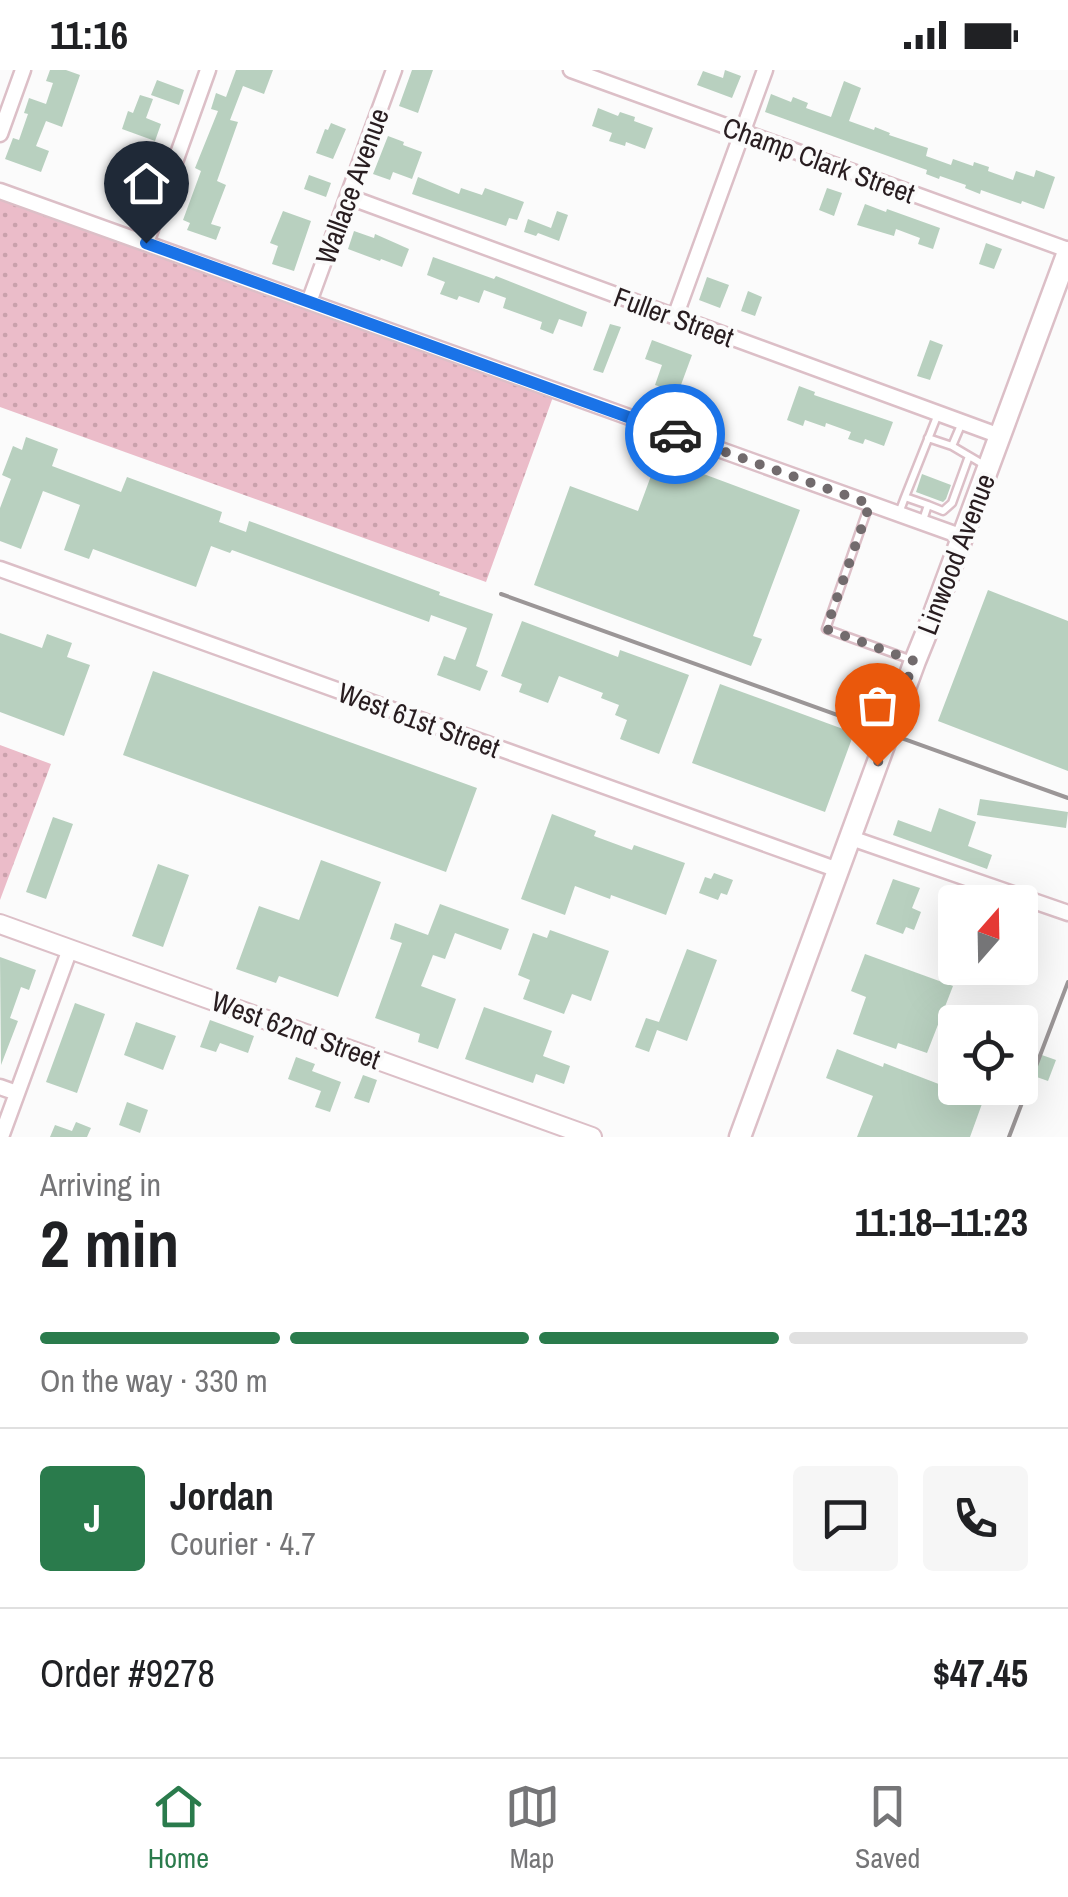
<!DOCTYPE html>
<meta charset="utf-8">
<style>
body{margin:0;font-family:"Archivo Narrow",sans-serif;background:#f6f6f6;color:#202124;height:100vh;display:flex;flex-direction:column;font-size:38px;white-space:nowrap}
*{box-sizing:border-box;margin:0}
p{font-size:32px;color:#757577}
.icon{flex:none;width:55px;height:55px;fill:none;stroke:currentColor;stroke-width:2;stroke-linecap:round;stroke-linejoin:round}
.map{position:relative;height:1067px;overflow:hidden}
.side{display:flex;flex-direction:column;background:#fff;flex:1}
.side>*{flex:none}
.needle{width:65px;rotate:20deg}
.controls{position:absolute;left:938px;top:815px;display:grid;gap:20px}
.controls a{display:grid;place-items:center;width:100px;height:100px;border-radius:10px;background:#fff;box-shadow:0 10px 40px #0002;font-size:50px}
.pin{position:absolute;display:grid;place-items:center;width:85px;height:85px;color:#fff;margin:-102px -42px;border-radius:50% 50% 50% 0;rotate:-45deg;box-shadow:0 0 10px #0007}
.pin .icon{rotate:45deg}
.courier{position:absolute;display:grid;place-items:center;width:100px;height:100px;margin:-50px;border:8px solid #1a73e8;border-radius:50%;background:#fff;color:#222;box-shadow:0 2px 12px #0007}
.overview em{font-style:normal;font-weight:700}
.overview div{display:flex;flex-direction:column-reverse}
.overview{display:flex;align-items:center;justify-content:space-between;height:170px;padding:0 40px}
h1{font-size:65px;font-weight:700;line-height:75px}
.bar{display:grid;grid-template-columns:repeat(4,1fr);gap:15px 10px;align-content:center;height:120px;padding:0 40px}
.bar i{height:12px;border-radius:8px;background:#e0e0e0}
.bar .active{background:#2a7b4c}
.bar p{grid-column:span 4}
.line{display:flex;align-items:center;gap:25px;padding:0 40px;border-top:2px solid #e0e0e0}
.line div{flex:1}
.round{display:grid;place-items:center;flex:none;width:105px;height:105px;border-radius:10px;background:#f6f6f6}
.status{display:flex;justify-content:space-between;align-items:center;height:70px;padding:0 50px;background:#fff;direction:ltr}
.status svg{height:28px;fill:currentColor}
.dock{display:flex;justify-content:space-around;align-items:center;height:140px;border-top:2px solid #e0e0e0;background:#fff;font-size:28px;color:#757577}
.dock a{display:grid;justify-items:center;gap:5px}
.dock .active{color:#2a7b4c}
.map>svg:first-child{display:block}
</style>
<div class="status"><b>11:16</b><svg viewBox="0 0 49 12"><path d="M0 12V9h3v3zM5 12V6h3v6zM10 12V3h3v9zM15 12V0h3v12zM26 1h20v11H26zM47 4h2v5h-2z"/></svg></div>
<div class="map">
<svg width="1068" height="1067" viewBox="0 0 1068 1067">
<defs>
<pattern id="grass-dots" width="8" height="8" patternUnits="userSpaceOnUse" patternTransform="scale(2.5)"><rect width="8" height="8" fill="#ebbcc9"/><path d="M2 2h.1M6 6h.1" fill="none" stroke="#caa1ac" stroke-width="1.8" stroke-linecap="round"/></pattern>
</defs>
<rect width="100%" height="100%" fill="#fbfbfb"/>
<path fill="url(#grass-dots)" d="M0 128 553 327 486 512 0 337Z
M0 675 51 694 0 830Z"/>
<path fill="#b8d0bf" d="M50 0H66L80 5 62 57 46 51 36 76 49 81 41 102 5 89 13 68 19 70 28 44 24 43 29 28 46 34 53 13 46 11Z
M236 0H273L264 24 243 16 230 50 238 52 217 111 226 115 211 154 221 157 216 170 187 160 190 153 183 150 201 101 195 98 218 41 211 39 216 23 226 27Z
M412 0H433L418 43 399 36Z
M725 0 741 6 732 28 697 15 703 1 723 8Z
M157 10 184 20 179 35 151 25Z
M844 11 861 18 849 51 874 60 875 57 890 63 889 65 928 78 926 86 951 95 953 89 973 96 974 92 989 97 988 101 1013 110 1016 101 1034 107 1036 100 1055 107 1044 139 1022 131 1021 134 981 120 980 124 965 118 966 115 940 106 939 109 926 104 927 100 765 42 771 24 791 32 793 27 808 33 806 38 831 47Z
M140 25 153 29 146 48 161 54 155 71 122 59 128 41 133 43Z
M598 38 618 46 620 42 635 47 634 51 653 58 645 79 626 72 625 76 609 71 612 63 592 56Z
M331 53 346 59 333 89 316 83 325 59 328 60Z
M388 66 404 72 403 75 422 82 412 109 393 102 390 110 373 104Z
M309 105 331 113 326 127 304 119Z
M418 107 459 124 461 118 482 125 485 118 524 132 517 150 509 148 506 156 412 124Z
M827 118 842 123 834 146 819 140Z
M865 134 886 142 887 139 940 158 933 179 918 174 920 168 896 159 894 166 857 155Z
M283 141 311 151 294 201 272 194 278 176 270 173Z
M557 141 568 145 559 171 538 163 536 166 524 162 528 149 551 158Z
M354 161 374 168 375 164 409 179 402 197 381 189 380 191 348 179Z
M986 173 1002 179 994 199 979 194Z
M433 187 494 209 496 206 587 242 582 257 559 249 553 264 540 259 542 252 503 238 506 228 484 220 479 233 459 226 457 230 440 224 445 212 427 205Z
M707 207 729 215 720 238 699 230Z
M748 221 762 227 755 246 741 241Z
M610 254 621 257 603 303 593 300Z
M652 270 692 285 678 323 655 315 662 295 645 289Z
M930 270 943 275 930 310 917 306Z
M799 316 815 322 814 325 893 352 884 376 865 369 863 374 848 369 851 362 826 353 825 357 805 350 803 356 787 350Z
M26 367 58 379 52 396 121 422 127 407 222 442 219 452 246 462 249 451 440 522 439 525 493 544 476 596 488 601 480 621 437 605 444 586 455 590 467 558 431 545 429 552 232 480 230 483 211 476 196 517 93 479 89 489 64 480 80 435 43 421 21 479 0 471V438L11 409 2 405 13 376 22 380Z
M658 387 800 440 753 566 762 569 751 596 534 515 570 416 638 441Z
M922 404 951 415 946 429 943 432 916 422Z
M988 520 1068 551V701L938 651Z
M522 551 618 587 620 580 689 605 659 684 620 669 627 650 615 645 619 635 601 628 603 623 559 606 548 633 519 622 522 614 501 606Z
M0 563 42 578 47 564 72 573 67 587 90 595 64 666 0 642Z
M153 601 477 718 446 802 123 685Z
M720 614 854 663 825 742 692 693Z
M980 729 1068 742 1066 758 977 745Z
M939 738 976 752 968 776 992 785 987 799 893 765 898 750 931 762Z
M552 744 596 761 594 766 632 780 634 775 685 793 666 845 611 825 610 829 575 816 565 845 521 829Z
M53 747 73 754 46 829 26 822Z
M321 790 381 812 338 927 279 906 276 913 236 899 259 836 299 850Z
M158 794 189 805 163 877 132 866Z
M714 803 733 810 727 825 721 823 718 830 699 823 705 807 711 809Z
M893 809 920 818 912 838 921 842 914 860 906 857 903 864 876 854Z
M440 834 509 859 501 880 455 863 445 889 433 885 421 916 456 929 438 979 418 972 420 964 375 948 402 873 390 869 395 853 428 865Z
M1020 849 1037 856 1029 880 1034 882 1027 900 1022 898 1021 901Z
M550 860 609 881 591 931 572 924 564 944 523 929 530 910 518 905 533 863 547 868Z
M687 879 717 890 687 971 657 960 649 982 635 977 646 948 659 952Z
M865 884 953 916 927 983 898 973 896 979 853 964 866 927 851 921Z
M0 887 36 900 29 920 21 917 10 948 18 951 1 995Z
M75 933 105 944 77 1023 46 1012Z
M484 937 552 961 543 986 570 996 564 1014 536 1004 533 1013 465 989Z
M210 950 254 966 248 983 220 973 216 982 200 977Z
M136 952 176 966 163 1000 124 985Z
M837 979 883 997 884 993 983 1031 970 1067H857L873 1026 826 1008Z
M1039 984 1056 990 1048 1011 1031 1005Z
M296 987 315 994 312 1001 341 1012 330 1042 315 1037 321 1021 288 1009Z
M363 1005 377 1010 369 1033 354 1028Z
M127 1032 148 1040 140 1063 119 1055Z
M76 1052 91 1058 87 1067H50L55 1055 72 1061Z"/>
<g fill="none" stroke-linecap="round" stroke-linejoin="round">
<defs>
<path id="service" d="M928 368 952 376 961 355
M952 376 986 396
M905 427 938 344
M869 435 826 559 912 590
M928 435 943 441 952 433 969 386
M899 443 905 427 928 435 923 450"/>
<path id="minor" d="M571 0 1068 180
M0 64 23 0
M0 121 963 467
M349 127 1000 366
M146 173 208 0
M309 232 394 0
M675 247 765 0
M0 499 838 800
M851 768 1068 843
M0 1017 17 1023
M1 1067 70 879"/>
<path id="tertiary" d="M0 854 592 1067"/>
<path id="secondary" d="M740 1067 915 591 932 549 1068 182"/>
</defs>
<use href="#service" stroke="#dcbfc7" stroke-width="11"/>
<use href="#minor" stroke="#dcbfc7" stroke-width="19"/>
<use href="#tertiary" stroke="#dcbfc7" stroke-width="22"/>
<use href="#secondary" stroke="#dcbfc7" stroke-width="25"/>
<use href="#service" stroke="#fff" stroke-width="6"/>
<use href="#minor" stroke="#fff" stroke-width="14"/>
<use href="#tertiary" stroke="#fff" stroke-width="18"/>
<use href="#secondary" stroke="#fff" stroke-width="20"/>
<path stroke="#9b9697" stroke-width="4" d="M501 524 1068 728
M1009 1067 1068 912"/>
</g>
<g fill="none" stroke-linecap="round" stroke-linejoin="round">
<path stroke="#726b6d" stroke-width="10" stroke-dasharray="0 18" d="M675 364 870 434 826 559 914 591 877 695"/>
<path stroke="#1a73e8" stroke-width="12" d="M146 173 675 364"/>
</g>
<g text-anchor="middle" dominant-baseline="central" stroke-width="8" stroke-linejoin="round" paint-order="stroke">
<g font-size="28" fill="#281d20" stroke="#fbfbfb">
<text transform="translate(819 90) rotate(20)">Champ Clark Street</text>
<text transform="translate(352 116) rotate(-70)">Wallace Avenue</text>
<text transform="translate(674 247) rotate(20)">Fuller Street</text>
<text transform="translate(956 484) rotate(-69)">Linwood Avenue</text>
<text transform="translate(419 650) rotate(20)">West 61st Street</text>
<text transform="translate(296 960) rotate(20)">West 62nd Street</text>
</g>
</g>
</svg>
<div class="controls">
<a><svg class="needle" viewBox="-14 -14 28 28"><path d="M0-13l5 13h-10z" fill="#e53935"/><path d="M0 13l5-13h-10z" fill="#757577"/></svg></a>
<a><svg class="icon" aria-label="locate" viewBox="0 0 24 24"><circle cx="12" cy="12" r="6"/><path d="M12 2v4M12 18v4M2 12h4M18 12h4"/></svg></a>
</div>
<div class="pin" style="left:877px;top:695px;background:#ea580c"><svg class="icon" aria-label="bag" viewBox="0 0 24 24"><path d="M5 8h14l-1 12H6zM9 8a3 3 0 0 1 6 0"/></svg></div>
<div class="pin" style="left:146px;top:173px;background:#1f2937"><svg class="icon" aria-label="home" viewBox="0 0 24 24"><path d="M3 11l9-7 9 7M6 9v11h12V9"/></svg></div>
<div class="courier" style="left:675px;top:364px"><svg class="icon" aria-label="car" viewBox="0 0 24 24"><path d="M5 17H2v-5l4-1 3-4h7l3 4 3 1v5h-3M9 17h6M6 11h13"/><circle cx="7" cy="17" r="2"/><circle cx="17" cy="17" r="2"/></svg></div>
</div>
<section class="side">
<div class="overview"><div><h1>2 min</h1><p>Arriving in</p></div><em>11:18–11:23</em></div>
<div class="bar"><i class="active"></i><i class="active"></i><i class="active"></i><i></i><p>On the way · 330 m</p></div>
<div class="line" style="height:180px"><b class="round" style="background:#2a7b4c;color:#fff">J</b><div><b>Jordan</b><p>Courier · 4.7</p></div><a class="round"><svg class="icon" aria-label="chat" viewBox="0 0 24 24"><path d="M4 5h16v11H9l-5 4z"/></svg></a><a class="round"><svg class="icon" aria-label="phone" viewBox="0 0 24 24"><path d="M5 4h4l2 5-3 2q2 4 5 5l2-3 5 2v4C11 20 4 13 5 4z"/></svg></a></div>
<div class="line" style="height:130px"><div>Order #9278</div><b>$47.45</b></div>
</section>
<nav class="dock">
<a class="active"><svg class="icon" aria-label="home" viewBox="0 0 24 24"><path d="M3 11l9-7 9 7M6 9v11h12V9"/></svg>Home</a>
<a><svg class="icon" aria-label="map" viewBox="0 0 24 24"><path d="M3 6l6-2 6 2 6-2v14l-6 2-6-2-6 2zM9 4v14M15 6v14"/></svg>Map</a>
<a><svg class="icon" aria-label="saved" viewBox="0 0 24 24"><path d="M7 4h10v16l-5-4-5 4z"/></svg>Saved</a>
</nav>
